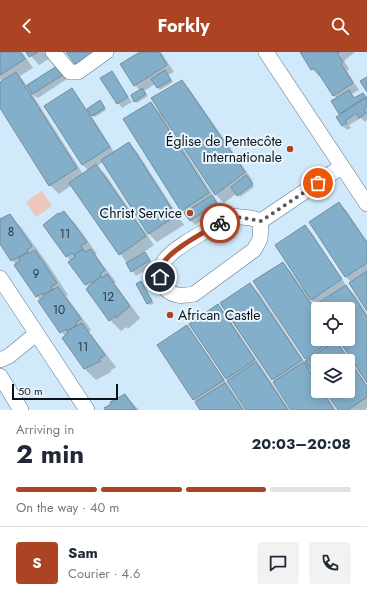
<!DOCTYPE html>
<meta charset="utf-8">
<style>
body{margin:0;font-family:Jost,sans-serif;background:#f2f2f3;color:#1f2937;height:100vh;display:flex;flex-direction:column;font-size:15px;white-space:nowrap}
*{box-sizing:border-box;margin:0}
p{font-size:13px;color:#747a83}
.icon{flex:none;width:22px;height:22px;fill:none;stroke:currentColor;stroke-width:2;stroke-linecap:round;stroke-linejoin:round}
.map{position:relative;height:358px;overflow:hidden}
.drawer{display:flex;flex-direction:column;background:#fff;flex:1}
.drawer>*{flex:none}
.controls{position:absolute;left:311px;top:250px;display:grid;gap:8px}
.controls a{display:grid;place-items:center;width:44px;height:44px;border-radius:4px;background:#fff;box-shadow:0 2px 10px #0003;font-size:20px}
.scale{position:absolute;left:12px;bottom:10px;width:106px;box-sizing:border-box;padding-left:4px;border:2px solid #0a1319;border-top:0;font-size:11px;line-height:14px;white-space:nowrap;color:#0a1319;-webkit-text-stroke:3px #ebf5fc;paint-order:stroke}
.pin{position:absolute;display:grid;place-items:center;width:34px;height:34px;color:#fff;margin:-17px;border:2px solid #fff;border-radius:50%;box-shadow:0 1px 4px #0007}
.courier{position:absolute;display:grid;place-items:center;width:40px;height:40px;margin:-20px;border:3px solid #ac4424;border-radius:50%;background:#fff;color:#222;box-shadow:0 1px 5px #0007}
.head em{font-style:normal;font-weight:700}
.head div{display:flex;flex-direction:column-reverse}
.head{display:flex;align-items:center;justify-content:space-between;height:68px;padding:0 16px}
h1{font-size:26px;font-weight:700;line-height:30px}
.bar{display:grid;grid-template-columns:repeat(4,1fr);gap:6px 4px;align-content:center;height:48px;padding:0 16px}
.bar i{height:5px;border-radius:3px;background:#e0e1e3}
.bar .current{background:#ac4424}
.bar p{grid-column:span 4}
.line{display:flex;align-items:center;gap:10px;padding:0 16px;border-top:1px solid #e0e1e3}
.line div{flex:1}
.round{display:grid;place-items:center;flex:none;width:42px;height:42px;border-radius:4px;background:#f2f2f3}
header{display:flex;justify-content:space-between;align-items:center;height:52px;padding:0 16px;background:#ac4424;color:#fff;font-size:18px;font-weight:700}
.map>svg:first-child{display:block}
</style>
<header><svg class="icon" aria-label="back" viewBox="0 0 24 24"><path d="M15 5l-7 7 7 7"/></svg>Forkly<svg class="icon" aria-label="search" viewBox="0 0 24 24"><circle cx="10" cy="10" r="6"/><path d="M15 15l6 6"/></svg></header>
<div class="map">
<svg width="367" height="358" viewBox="0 0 367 358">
<rect width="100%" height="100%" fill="#d1eafb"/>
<path fill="#eec7bc" d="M42 139 52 154 36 165 26 150Z"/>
<path fill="#0003" d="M0 0H22L33 16 20 24 27 34 57 15 62 20 67 27 38 46 32 42 83 122 89 119 82 112 72 37 87 58 100 50 102 52 106 58 95 65 90 62 114 100 129 91 137 100 184 173 157 190 148 181 103 110 97 114 105 122 154 193 144 200 154 213 136 224 72 133 59 142 50 133 0 54V31L3 29 0 27Z
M27 0H60L39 13Z
M142 0H161L174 20 168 23 173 30 160 38 155 32 144 39 148 44 137 51 134 49 140 38 135 33Z
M301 0H355L344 9 349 17 347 19 359 38 352 42 355 47 363 42 367 46V68L365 70 361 66 349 73 351 76 347 78 343 74 341 63 332 50 337 47 321 23 319 24 312 17Z
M111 21 132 50 122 56 102 27Z
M182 29 190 38 253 129 251 130 254 135 240 145 237 141 224 151 215 142 166 67 165 68 221 156 195 173 182 158 150 51 162 62Z
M339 152 346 158 367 189V257L351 230 346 225 310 171Z
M64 160 75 171 97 202 95 203 116 230 114 231 140 266 128 277 126 275 121 279 110 268 67 204 59 163Z
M10 164 21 175 47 211 68 243 66 244 91 278 89 280 116 315 110 319 111 320 96 328 85 317 63 286 65 284 0 190V169Z
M305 174 312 181 347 235 355 243 367 262V330L339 287H348V257H319L317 253 308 245 318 260V287H336L367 333V356L365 358H339L327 339H348V309H318V326L310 314 308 315 318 330V339H324L336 358H292L273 327 250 232 259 241 305 310 308 309 305 306 283 211 291 220 303 237 305 236Z
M141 230 154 251 150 253 148 251Z
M218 254 225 261 290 358H248L226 326Z
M187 274 193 281 245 358H201L158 293Z
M125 343 139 358H107Z"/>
<path fill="#83afca" stroke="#758d9b" d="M0 0H20L25 7 0 23Z
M26 0H38L29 5Z
M66 0H94L75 12Z
M140 0H159L167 13 134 34 120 12Z
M300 0H340L337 1 343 10 341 12 353 31 333 44 315 16 311 18Z
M57 14 63 23 32 42 27 33Z
M165 18 171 28 157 36 151 27Z
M112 19 128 45 117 52 100 26Z
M16 20 77 116 49 134 0 56V30Z
M367 25V40L360 29Z
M182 28 245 120 215 143 151 46Z
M72 36 110 95 82 113 44 54Z
M142 36 146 42 134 50 131 43Z
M349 38 354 46 363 41 366 45 339 62 331 49Z
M367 45V55L364 57 366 61 359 66 356 61 345 69 347 71 342 74 336 65Z
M100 48 105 56 92 64 87 57Z
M151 50 209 141 181 159 123 67Z
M129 90 176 164 148 182 101 108Z
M96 112 146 184 119 203 69 131Z
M246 123 253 132 237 144 231 135Z
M212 143 217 151 190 169 184 161Z
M339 150 367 191V211L345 225 309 170Z
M64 159 87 190 81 194 83 197 74 203 72 201 66 205 43 173 58 161 59 162Z
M10 162 32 194 27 198 28 200 11 209 0 192V167Z
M305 173 342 227 311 248 275 193Z
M83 197 85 200 91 197 105 218 100 222 101 224 92 231 91 229 85 233 68 210 75 205 74 203Z
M35 198 57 231 51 235 53 237 43 243 42 241 36 245 14 213 20 209 19 206 28 200 29 202Z
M145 200 150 208 131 220 126 211Z
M283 210 318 263V287H334L305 307 253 229Z
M367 219V259L349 231Z
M107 222 130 254 116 266 115 264 109 269 86 237 101 224 102 226Z
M141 229 152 249 147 252 136 232Z
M250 231 302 308 272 328 220 251Z
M346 233 367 265V331L338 287H348V257H318L315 253Z
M58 235 81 267 76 270 77 273 67 279 66 277 60 281 38 249 44 245 43 243Z
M218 252 255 308 226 327 189 272Z
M82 271 105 303 99 307 101 309 84 317 62 286 68 281 67 279Z
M187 273 224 328 193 348 157 293Z
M336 289 367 335V345L348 358H338L325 339H348V309H318V328L305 309Z
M256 310 288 358H246L227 329Z
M304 310 318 333V339H322L334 358H291L273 330Z
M225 331 243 358H200L195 350Z
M125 342 136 358H105L104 356 111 352 110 350Z"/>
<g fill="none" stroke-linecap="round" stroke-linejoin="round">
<defs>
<path id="minor" d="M53 0 70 20H78L106 0
M266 0 367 152
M231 164 251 166 261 169 260 187 254 198 194 242C183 244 174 245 166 237 159 229 159 217 165 208 176 193 214 175 231 164Z
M261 169 341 115
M0 226 87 358
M0 308 9 304 36 282
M0 324 21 358"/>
</defs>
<use href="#minor" stroke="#617786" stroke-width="16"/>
<use href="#minor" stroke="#fff" stroke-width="15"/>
</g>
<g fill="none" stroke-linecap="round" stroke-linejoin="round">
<path stroke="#505e68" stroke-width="4" stroke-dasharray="0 7.2" d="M220 171 231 164 261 169 318 131"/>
<path stroke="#ac4424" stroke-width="5" d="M160 225C160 222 160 219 161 216 165 200 205 180 220 171"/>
</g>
<g fill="#ac4424" stroke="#ebf5fc" stroke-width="1.5">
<circle cx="290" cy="97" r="4"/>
<circle cx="190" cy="161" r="4"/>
<circle cx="170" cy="263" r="4"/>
</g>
<g text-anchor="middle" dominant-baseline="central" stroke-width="4" stroke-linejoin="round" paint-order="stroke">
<g font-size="12" fill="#283a45">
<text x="11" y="180">8</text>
<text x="65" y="182">11</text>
<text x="36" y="222">9</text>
<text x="108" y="245">12</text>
<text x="59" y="258">10</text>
<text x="83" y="295">11</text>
</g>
<g font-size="14" fill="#0a1319" stroke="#ebf5fc" text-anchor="end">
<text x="282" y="89">Église de Pentecôte<tspan x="282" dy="16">Internationale</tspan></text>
<text x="182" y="161">Christ Service</text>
<text x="178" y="263" text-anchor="start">African Castle</text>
</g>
</g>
</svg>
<div class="controls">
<a><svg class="icon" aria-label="locate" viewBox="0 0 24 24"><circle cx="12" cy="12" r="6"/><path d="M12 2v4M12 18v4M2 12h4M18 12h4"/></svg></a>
<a><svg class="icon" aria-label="layers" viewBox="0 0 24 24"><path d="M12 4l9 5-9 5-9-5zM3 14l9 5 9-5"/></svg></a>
</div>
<div class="scale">50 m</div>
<div class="pin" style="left:318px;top:131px;background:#ea580c"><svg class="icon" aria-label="bag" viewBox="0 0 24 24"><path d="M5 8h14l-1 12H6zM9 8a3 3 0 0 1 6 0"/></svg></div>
<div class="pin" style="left:160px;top:225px;background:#1f2937"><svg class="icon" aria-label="home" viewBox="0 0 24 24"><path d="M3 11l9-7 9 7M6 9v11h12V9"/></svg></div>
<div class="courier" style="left:220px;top:171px"><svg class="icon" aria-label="bike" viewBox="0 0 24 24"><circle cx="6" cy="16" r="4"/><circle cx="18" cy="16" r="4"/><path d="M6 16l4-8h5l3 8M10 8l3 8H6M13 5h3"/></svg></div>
</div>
<section class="drawer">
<div class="head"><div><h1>2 min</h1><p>Arriving in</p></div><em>20:03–20:08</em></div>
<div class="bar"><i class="current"></i><i class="current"></i><i class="current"></i><i></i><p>On the way · 40 m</p></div>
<div class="line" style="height:72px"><b class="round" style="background:#ac4424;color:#fff">S</b><div><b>Sam</b><p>Courier · 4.6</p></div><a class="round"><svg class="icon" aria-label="chat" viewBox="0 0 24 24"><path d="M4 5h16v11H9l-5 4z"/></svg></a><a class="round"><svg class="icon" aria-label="phone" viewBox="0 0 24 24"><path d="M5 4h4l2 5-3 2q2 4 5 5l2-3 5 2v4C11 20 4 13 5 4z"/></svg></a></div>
</section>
